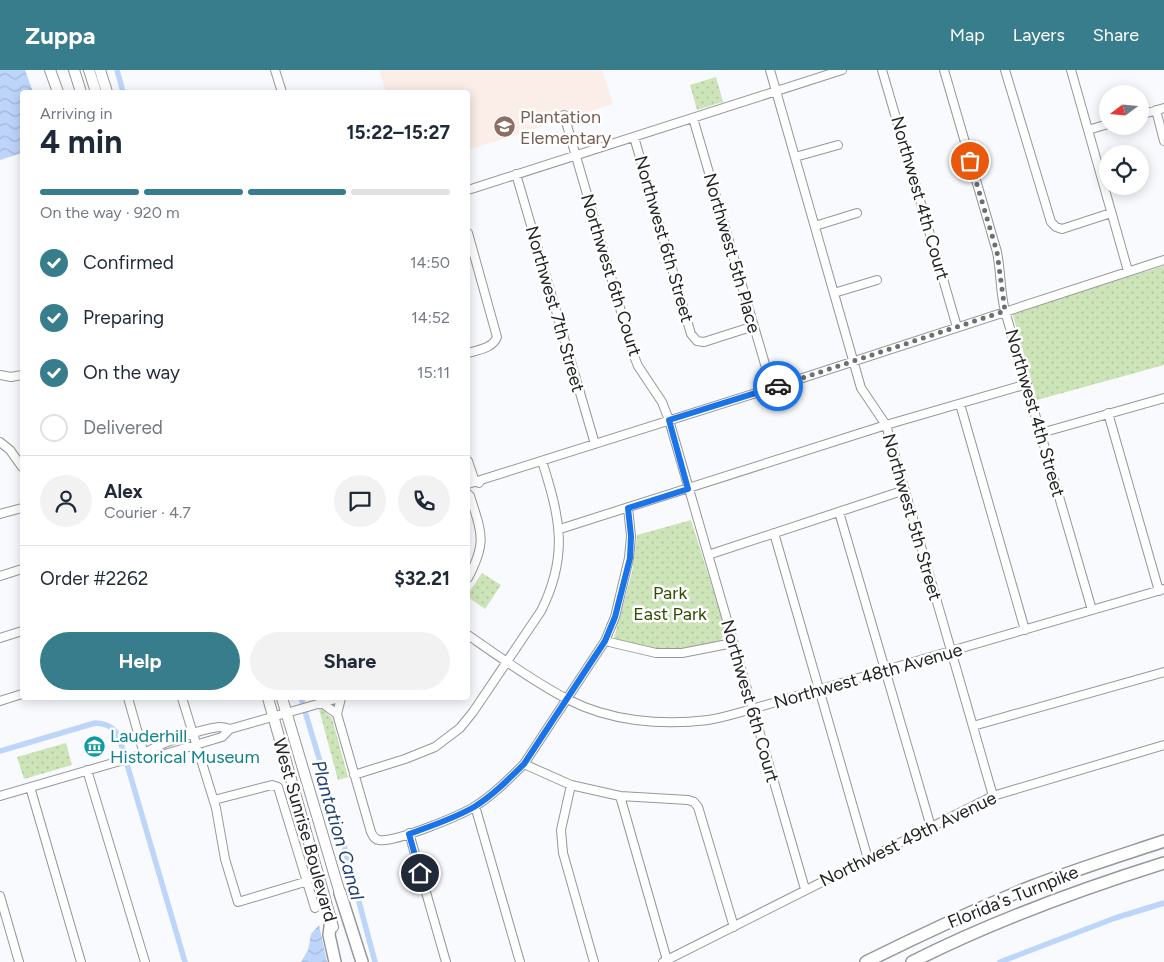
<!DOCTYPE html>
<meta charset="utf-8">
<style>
body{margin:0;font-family:Figtree,sans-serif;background:#f2f2f3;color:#1f2937;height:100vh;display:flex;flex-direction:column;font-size:19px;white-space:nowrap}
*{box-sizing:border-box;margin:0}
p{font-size:16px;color:#747a83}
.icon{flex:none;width:28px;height:28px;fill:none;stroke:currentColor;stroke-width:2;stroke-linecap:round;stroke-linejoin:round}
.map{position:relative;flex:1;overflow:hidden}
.sheet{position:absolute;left:20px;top:20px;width:450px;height:610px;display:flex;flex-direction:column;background:#fff;border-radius:5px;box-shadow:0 2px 12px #0003}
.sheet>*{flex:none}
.needle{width:32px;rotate:254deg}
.tools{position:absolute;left:1099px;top:15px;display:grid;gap:10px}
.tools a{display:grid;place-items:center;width:50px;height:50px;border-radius:50%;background:#fff;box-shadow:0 2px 12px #0003;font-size:25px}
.pin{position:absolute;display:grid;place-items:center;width:42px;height:42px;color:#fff;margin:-21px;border:2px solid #fff;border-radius:50%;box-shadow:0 1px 5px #0007}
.courier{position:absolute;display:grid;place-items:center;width:50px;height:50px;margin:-25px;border:4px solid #1a73e8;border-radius:50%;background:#fff;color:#222;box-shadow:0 1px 6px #0007}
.overview em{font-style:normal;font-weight:700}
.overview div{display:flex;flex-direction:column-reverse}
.overview{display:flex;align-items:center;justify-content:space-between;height:85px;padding:0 20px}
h1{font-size:32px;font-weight:700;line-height:38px}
.bar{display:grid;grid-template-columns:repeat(4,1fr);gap:8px 5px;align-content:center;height:60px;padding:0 20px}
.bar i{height:6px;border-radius:4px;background:#e0e1e3}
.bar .on{background:#387d8b}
.bar p{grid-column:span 4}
.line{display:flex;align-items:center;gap:12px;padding:0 20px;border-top:1px solid #e0e1e3}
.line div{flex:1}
.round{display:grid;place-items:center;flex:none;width:52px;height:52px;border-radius:26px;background:#f2f2f3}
ol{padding:0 20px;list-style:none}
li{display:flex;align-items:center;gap:15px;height:55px}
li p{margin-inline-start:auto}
li .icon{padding:5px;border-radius:50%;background:#387d8b;color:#fff;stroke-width:4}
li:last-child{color:#747a83}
li i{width:28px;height:28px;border:2px solid #e0e1e3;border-radius:50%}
.action{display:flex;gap:10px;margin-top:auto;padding:10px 20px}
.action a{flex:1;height:58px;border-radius:30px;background:#387d8b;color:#fff;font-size:20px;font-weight:700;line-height:58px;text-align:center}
.action a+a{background:#f2f2f3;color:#1f2937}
header{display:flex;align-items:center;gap:30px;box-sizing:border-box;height:70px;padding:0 25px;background:#387d8b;color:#fff}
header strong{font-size:24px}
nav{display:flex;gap:28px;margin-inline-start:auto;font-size:18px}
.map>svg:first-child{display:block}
</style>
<header>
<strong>Zuppa</strong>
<nav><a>Map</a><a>Layers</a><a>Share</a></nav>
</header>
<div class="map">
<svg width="1164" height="892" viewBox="0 0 1164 892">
<defs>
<pattern id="park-dots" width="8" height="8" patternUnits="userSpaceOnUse" patternTransform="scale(1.25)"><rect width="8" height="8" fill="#cde4b8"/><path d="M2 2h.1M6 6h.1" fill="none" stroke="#b0c39e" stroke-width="1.8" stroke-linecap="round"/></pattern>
<pattern id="water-waves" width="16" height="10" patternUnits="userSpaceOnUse" patternTransform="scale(1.25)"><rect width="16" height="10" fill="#bed5fa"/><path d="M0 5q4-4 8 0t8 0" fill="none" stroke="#a3b7d6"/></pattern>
</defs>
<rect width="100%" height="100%" fill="#f8fafd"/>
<path fill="#fbede7" d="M379 0H602L613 34 468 80V22H386Z"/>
<path fill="url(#park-dots)" d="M716 7 723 32 697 40 690 15Z
M1164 196V295L1037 330 1012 242Z
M691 450 726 561 720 572 678 580 650 578 614 568 632 502 637 465Z
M482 503 501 515 485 539 468 527V524Z
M316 628H323L326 643 332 648 348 707 338 710Z
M66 673 72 695 24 709 17 687Z"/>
<path fill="url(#water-waves)" d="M0 0H25L33 22H22V83L0 90Z
M319 855 327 892H301L308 880 311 864Z"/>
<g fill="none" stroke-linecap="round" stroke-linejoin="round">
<path stroke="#bed5fa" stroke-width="5.5" d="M117 0 123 22
M301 628 334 738 375 892
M0 681 95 653C117 654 119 666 124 684L185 892
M1000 892 1115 848 1164 833"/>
<defs>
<path id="minor" d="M275 0 282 22
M770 0 861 318 886 355 993 726
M882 0 957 257
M944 0 997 182C1001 202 1000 222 1005 241L1092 540
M1005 0 1051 152 1056 157 1062 159 1111 143
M1071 0 1128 201
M1156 40 1164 71
M564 45 634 286 638 296 662 332 669 350 805 819
M1140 45 1164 38
M693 48 772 318
M1088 60 1108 54
M634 67 691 264 697 271 704 272 754 256
M795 87 838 75
M516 104 595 374
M468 120 842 0
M815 156 857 143
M468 163 497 267C493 278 478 280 468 283
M834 223 877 210
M0 305 11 307 22 305
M960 334 1025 560
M1108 343 1159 521
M1041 363 1164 328
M0 372 10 380 22 397
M468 391 474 409 479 413
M468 414 772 318 1164 190
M468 424 470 426C482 464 487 472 468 508
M839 442 931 757
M0 444 22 438
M560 459 886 355 1027 314
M774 463 868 789
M708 485 905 420
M0 506 22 499
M468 565C498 586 534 612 567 629 609 651 661 656 708 650 723 648 737 643 752 639L1164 519
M0 568 22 561
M605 571 656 583H682L733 573
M128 628 144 684
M182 628 216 738 225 789 238 832 308 811
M341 628 337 644 371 762C373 766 374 769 379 770 394 773 459 746 474 737 492 726 509 709 524 694L605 571 615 547 629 488 631 466 628 438
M0 631 22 624
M322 633 337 644
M973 656 1164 602
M144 684 151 686 165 684 222 667 230 659
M524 694 571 715 620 726 688 730 694 732 698 737 734 857
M87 700 145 892
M354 705 405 689 435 677 460 658 473 642 541 541C569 485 560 448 542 391
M571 715 561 760 563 783 594 892
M30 717 81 892
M0 726 144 684C156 674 202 659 219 657 222 657 227 658 230 659L339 628
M620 726 667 890
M214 730 272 715 278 717 315 838
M475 736 520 892
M409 763 446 892
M0 826 19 892
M663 892 993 726 1164 675"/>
<path id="major" d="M50 0 58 22
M74 0 81 22
M89 0 96 22
M100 0 107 22
M268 628 333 857
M282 628 342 830"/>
<path id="highway" d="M340 823 362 892
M331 849 329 865 335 892
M866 892C920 865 974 840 1030 817 1074 800 1119 786 1164 771
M912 892C993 851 1078 820 1164 793"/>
</defs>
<use href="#minor" stroke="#95989a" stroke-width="10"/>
<use href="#major" stroke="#95989a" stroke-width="12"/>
<use href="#highway" stroke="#95989a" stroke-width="14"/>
<use href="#minor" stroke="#fff" stroke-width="8"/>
<use href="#major" stroke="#fff" stroke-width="10"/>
<use href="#highway" stroke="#fff" stroke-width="11"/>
</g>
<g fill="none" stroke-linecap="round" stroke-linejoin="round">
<path stroke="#6d6e70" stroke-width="5" stroke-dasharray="0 9" d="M778 316 1005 241 997 182 970 91"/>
<path stroke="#1a73e8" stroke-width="6" d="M420 803 409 764C431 756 453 749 474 737 492 726 509 709 524 694L605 571 615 547 630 488 631 466 628 438 688 419 669 350 778 316"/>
</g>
<defs>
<symbol id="school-disc" viewBox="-11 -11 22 22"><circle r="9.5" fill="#8d6e63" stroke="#fff"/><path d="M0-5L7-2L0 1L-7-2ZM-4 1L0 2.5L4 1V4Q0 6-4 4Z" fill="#fff"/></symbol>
<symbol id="museum-disc" viewBox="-11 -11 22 22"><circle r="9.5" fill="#0f9aa8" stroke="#fff"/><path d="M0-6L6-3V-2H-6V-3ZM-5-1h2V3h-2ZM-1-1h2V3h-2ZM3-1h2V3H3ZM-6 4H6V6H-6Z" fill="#fff"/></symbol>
</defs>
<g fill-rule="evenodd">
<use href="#school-disc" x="492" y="44" width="25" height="25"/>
<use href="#museum-disc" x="82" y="664" width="25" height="25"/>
</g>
<g text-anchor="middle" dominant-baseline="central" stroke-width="5" stroke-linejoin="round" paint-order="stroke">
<g font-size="18" fill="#785e54" stroke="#fff" text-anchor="start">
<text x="520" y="47">Plantation<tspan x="520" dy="21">Elementary</tspan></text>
</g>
<g font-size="18" fill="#222324" stroke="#fff">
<text transform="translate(920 128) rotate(74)">Northwest 4th Court</text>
<text transform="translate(664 169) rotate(74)">Northwest 6th Street</text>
<text transform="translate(732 183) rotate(74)">Northwest 5th Place</text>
<text transform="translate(611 205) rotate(73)">Northwest 6th Court</text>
<text transform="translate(555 239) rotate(74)">Northwest 7th Street</text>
<text transform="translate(1035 343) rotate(74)">Northwest 4th Street</text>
<text transform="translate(912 447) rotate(74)">Northwest 5th Street</text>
<text transform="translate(868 606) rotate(-16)">Northwest 48th Avenue</text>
<text transform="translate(750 631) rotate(74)">Northwest 6th Court</text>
<text transform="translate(305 760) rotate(74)">West Sunrise Boulevard</text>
<text transform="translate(908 769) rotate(-26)">Northwest 49th Avenue</text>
<text transform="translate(1013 827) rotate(-22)">Florida's Turnpike</text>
</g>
<g font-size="18" fill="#314d02" stroke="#fff">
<text x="670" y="523">Park<tspan x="670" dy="21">East Park</tspan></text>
</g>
<g font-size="18" fill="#0d838f" stroke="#fff" text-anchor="start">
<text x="110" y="666">Lauderhill<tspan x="110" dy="21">Historical Museum</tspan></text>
</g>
<g font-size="19" font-style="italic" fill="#1e4077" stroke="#fff">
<text transform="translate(338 760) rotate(74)">Plantation Canal</text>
</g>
</g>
</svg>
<div class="tools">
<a><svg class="needle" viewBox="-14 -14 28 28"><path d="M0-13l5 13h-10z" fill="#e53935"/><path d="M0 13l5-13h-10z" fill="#747a83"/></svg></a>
<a><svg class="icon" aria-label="locate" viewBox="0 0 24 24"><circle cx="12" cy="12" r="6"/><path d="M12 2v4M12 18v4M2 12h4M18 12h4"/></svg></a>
</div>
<div class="pin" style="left:970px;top:91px;background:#ea580c"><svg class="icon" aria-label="bag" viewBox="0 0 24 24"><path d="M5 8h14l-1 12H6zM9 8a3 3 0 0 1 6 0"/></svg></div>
<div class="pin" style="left:420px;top:803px;background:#1f2937"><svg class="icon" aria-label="home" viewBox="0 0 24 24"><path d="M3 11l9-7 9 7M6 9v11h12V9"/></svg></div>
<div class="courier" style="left:778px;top:316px"><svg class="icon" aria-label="car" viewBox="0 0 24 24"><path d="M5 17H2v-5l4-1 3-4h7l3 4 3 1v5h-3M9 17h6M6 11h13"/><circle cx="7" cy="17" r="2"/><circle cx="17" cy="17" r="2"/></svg></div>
<section class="sheet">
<div class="overview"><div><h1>4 min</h1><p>Arriving in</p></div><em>15:22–15:27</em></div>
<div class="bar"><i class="on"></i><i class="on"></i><i class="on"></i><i></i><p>On the way · 920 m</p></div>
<ol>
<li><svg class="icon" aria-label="check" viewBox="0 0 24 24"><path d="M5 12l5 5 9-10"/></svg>Confirmed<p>14:50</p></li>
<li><svg class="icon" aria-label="check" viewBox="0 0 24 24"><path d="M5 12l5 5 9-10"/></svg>Preparing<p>14:52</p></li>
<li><svg class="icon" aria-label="check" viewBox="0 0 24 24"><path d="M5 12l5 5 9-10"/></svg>On the way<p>15:11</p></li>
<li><i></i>Delivered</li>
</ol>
<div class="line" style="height:90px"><a class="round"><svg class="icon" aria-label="person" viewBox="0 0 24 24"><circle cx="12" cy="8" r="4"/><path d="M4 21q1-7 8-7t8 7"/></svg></a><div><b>Alex</b><p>Courier · 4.7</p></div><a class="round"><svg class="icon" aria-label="chat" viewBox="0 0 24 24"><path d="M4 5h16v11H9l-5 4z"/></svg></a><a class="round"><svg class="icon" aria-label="phone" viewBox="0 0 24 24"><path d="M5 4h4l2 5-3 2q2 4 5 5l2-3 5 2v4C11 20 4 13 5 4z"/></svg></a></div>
<div class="line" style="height:65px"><div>Order #2262</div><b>$32.21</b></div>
<div class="action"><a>Help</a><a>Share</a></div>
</section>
</div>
